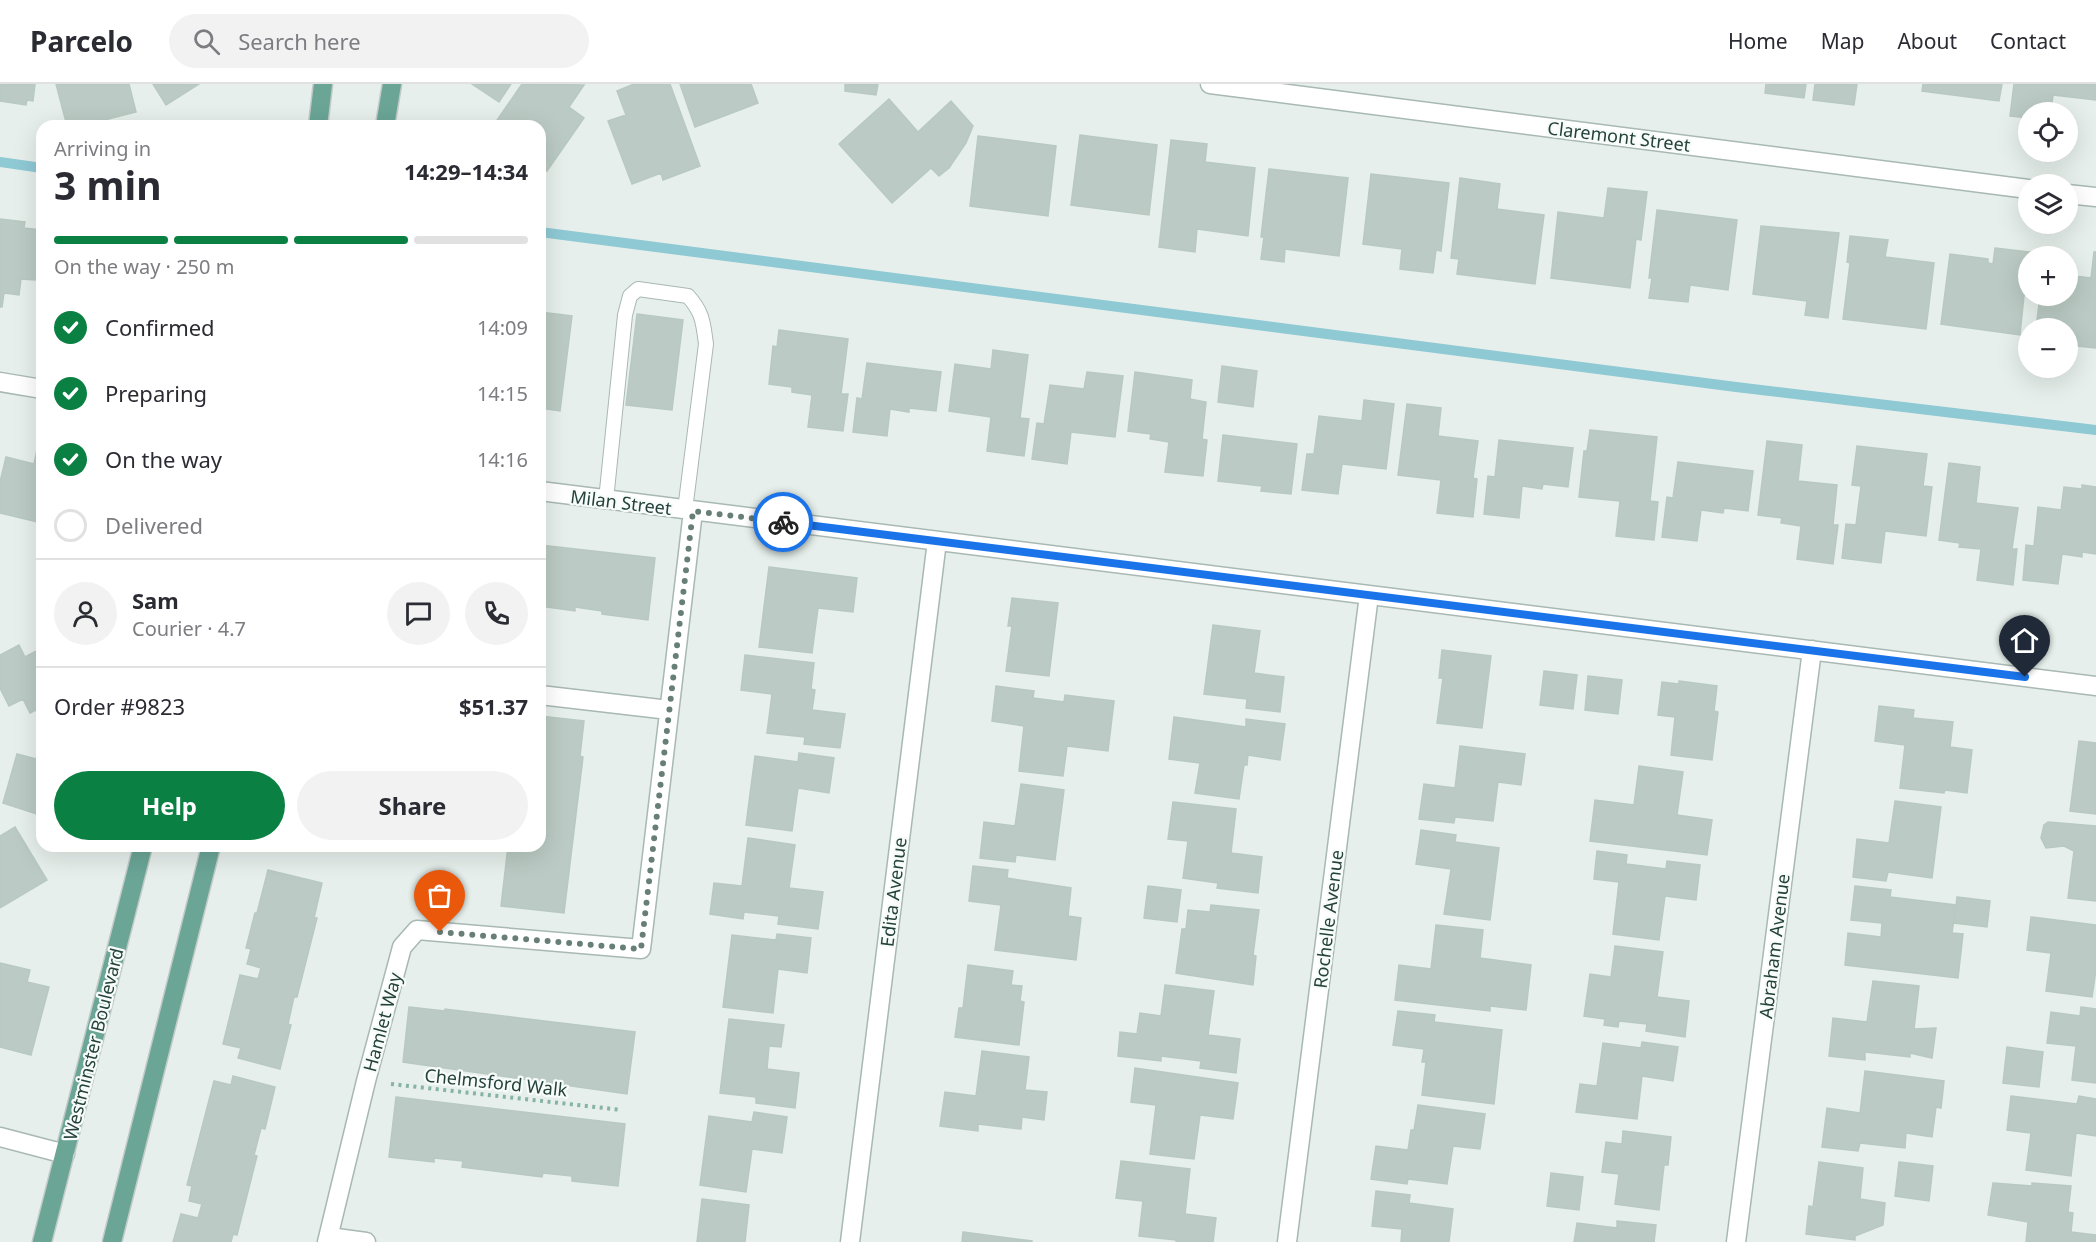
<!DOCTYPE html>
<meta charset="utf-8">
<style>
body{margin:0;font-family:"Noto Sans",sans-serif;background:#f2f2f3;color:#2b2b33;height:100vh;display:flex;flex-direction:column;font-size:22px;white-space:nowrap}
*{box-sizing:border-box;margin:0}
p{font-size:20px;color:#7c7c81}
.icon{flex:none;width:33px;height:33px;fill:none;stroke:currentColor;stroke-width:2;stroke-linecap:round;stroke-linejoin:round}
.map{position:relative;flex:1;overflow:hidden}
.sheet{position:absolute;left:36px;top:36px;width:510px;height:732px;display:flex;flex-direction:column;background:#fff;border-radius:18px;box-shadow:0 6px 24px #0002}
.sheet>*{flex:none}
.controls{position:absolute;left:2018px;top:18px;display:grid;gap:12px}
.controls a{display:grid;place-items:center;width:60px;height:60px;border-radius:50%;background:#fff;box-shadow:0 6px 24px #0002;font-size:30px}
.pin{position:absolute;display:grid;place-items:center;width:51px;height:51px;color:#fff;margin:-62px -26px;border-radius:50% 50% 50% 0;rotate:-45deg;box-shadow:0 0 6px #0007}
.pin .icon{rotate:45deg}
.courier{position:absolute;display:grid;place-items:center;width:60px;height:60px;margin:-30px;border:4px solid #1a73e8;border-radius:50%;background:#fff;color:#222;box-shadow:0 2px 8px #0007}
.head em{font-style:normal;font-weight:700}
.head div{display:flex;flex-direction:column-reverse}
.head{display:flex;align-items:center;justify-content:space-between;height:102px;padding:0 18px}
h1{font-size:39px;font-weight:700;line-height:45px}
.bar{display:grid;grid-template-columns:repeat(4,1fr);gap:9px 6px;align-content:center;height:72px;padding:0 18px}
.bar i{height:8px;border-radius:4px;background:#e1e1e2}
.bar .selected{background:#0b8043}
.bar p{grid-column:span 4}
.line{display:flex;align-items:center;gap:15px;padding:0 18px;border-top:2px solid #e1e1e2}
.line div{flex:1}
.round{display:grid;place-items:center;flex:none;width:63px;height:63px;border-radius:32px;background:#f2f2f3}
ol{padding:0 18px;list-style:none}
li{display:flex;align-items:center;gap:18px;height:66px}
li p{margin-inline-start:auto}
li .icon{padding:6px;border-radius:50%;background:#0b8043;color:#fff;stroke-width:4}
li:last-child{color:#7c7c81}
li i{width:33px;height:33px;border:3px solid #e1e1e2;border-radius:50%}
.action{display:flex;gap:12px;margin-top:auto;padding:12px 18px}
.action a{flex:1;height:69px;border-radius:36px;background:#0b8043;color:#fff;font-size:24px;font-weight:700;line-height:69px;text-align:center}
.action a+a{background:#f2f2f3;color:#2b2b33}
header{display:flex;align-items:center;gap:36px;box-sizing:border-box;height:84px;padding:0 30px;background:#fff;border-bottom:2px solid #e1e1e2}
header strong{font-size:28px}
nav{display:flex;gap:33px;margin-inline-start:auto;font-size:21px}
.search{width:420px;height:54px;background:#f2f2f3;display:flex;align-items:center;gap:15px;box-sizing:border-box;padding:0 21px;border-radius:33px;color:#7c7c81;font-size:22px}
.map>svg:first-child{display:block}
</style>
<header>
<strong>Parcelo</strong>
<div class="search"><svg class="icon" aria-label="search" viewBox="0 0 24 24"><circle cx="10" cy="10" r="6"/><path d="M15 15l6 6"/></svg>Search here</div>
<nav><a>Home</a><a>Map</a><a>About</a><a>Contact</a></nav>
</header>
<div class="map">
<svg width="2096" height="1158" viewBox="0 0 2096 1158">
<rect width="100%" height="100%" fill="#e6efeb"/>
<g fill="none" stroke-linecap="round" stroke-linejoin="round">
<path stroke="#8ec9d4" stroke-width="10" d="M0 78 42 84
M540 148 1736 303 2096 346"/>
</g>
<path fill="#bbcac4" stroke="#b8c9c2" stroke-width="1.5" d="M0 0H35L33 17 27 16 26 21 0 17Z
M56 0H129L136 28 81 42H67Z
M153 0H199L166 21Z
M472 0H511L499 18Z
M522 0 584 1 569 23 584 34 547 87 540 83V42H493Z
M634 0H670L700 82 663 96 661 89 632 100 608 37 626 31 617 7Z
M680 0H751L758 19 695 43Z
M845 0H878L876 11 845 7Z
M1766 0H1806L1804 14 1765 9Z
M1815 0H1857L1854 21 1813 16Z
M1923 0H2002L1999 17 1922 7Z
M2014 0H2096V16L2053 11 2051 28H2028V34L2010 32Z
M889 15 918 48 951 17 973 42 966 59 949 84 939 92 931 84 892 119 839 60Z
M1080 51 1157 61 1149 131 1071 121Z
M978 52 1056 62 1048 132 970 122Z
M1171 56 1207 60 1205 78 1255 84 1248 152 1197 145 1195 168 1159 163Z
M1269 85 1348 94 1339 172 1285 165 1284 178 1261 175 1264 153H1261Z
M1371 90 1449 99 1441 167 1436 166 1433 189 1400 185 1402 165 1363 160Z
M1460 94 1500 100 1497 125 1544 131 1535 200 1457 190 1459 175 1451 174Z
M1608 104 1647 108 1641 156 1636 155 1630 204 1551 194 1558 128 1604 134Z
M1657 126 1737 136 1728 206 1690 201 1688 218 1649 214 1652 194H1649Z
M0 135 25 138 24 144 42 146 35 196 21 195 19 211 4 209 2 223H0Z
M1761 142 1839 149 1828 234 1805 231 1807 217 1753 210Z
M1850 152 1888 156 1885 173 1934 179 1926 245 1843 235 1850 179 1847 178Z
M1995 164 2030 168 2028 172 2020 251 1941 240 1950 170 1988 175V179L1993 180Z
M2094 168H2096V264L2067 261V244H2036L2040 212H2067V191L2091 194Z
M540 228 572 232 560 327 540 324Z
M637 230 683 236 672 326 626 321Z
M779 246 848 255 841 310H848L843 347 808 343 812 311 792 308V303L769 300 773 262 777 263Z
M993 266 1028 271 1020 334 1029 335 1024 372 987 367 991 333 949 327 955 280 991 285Z
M867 279 941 288 936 327 909 324V328L890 325 887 352 853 348 857 314 862 315Z
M1222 282 1257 287 1253 323 1218 318Z
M1087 288 1123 292 1115 353 1071 348 1067 380 1032 375 1037 339 1044 340 1050 301 1084 305Z
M1135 288 1192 296 1190 315 1206 318 1202 355 1207 356 1203 392 1165 388 1169 358 1150 355 1151 350 1128 347Z
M1364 316 1394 320 1386 385 1342 380 1338 410 1302 406 1307 370H1314L1319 332 1362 337Z
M1407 320 1441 324 1438 352 1478 357 1473 394 1477 395 1473 433 1437 429 1441 396 1398 391Z
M1590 346 1657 353 1650 417 1658 418 1654 456 1616 452 1620 417 1579 413 1584 367H1587Z
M1223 351 1297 360 1291 410 1261 407 1262 402 1218 397Z
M1499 356 1573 364 1568 403 1543 400 1542 405 1522 402 1519 434 1484 430 1488 392 1495 393Z
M1767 357 1802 361 1798 397 1837 401 1833 441H1838L1833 480 1797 475 1801 442 1781 439 1782 434 1758 431Z
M38 361 42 362V439L0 429V398L6 373 34 380Z
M1857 362 1927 370 1923 402 1932 403 1926 452 1885 447 1881 479 1842 474 1846 440 1856 441 1861 402 1852 401Z
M1678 378 1753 387 1748 427 1724 424 1723 429 1701 426 1697 457 1662 453 1667 413 1673 414Z
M1949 379 1980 383 1976 419 2018 424 2012 465H2017L2013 501 1977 496 1981 465 1959 463 1960 459 1939 456Z
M2082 401 2096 403V470L2082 468V473L2062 470 2058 500 2023 496 2026 461 2034 462 2038 423 2061 426 2064 403 2082 405Z
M540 461 655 474 648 536 602 530V527L575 523V527L540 522Z
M769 483 857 494 853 528 818 524 812 569 759 563Z
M1012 514 1058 519 1049 592 1006 587 1012 542H1008Z
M1213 541 1260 547 1254 589 1284 593 1280 628 1246 624 1247 615 1204 610Z
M19 561 25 573 42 564V623L30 629 23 615 9 622 0 604V571Z
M1442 566 1491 572 1482 644 1437 639 1443 594H1439Z
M745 571 814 579 811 605 815 606 812 626 845 630 840 664 804 660 805 653 767 649 772 610 741 606Z
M1544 587 1577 591 1573 625 1540 621Z
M1588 592 1622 596 1618 630 1585 626Z
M1679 597 1717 602 1714 627 1718 628 1712 676 1671 671 1675 633 1658 631 1662 598 1679 600Z
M996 602 1034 607 1033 614 1064 618 1065 611 1114 617 1108 667 1067 662 1063 692 1019 687 1024 642 992 637Z
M1879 622 1914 626 1913 634 1953 638 1950 663 1972 666 1967 709 1945 706 1944 709 1900 704 1905 661 1875 657Z
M540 632 584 637 580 672 583 673 564 829 501 822 508 762H540Z
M1174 633 1246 643V635L1285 640 1280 676 1248 671 1247 681H1244L1239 715 1195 709 1200 679 1169 675Z
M42 655V716L37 730 3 719 17 670 36 675Z
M2079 657 2096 659V730L2070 727Z
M1460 662 1525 670 1521 701 1498 698 1493 737 1455 733 1454 739 1419 735 1424 700 1455 704Z
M799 669 834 674 829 709 798 704 792 747 746 741 755 672 798 678Z
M1639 682 1683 688 1677 731 1712 736 1707 771 1590 757 1595 716 1634 721Z
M1021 700 1064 706 1055 776 1016 771 1015 778 980 774 984 738 1015 742Z
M1895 717 1941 723 1932 794 1888 788 1886 797 1853 793 1857 755 1889 759Z
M1173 718 1236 725 1231 769 1262 773 1258 809 1217 804 1218 799 1183 794 1188 757 1168 755Z
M2048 738 2096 742V817L2068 814 2074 767 2064 762 2046 764 2041 754 2044 741Z
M15 743 47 796 0 824V752Z
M1421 746 1456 751 1455 758 1499 764 1490 836 1444 830 1451 785 1416 780Z
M748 754 795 761 789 804 823 808 818 845 778 840 779 832 744 828 743 835 710 830 714 799 742 802Z
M1597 767 1627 771 1626 780 1666 785 1667 777 1700 781 1696 816 1665 812 1659 856 1613 850 1619 798 1594 795Z
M973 782 1008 786 1007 794 1071 804 1068 832 1081 834 1076 876 995 866 1001 821 969 817Z
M268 786 322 799 314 834H317L297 913H294L288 940 291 941 280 985 238 974 241 964 223 960 240 891 258 895 261 884 247 880 251 865 246 864 255 829H257Z
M1148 802 1181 806 1177 838 1144 834Z
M1855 802 1891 806 1890 813 1956 821 1952 849 1963 850 1958 894 1845 881 1848 849 1881 853 1882 839 1851 836Z
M1957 813 1990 817 1987 843 1954 839Z
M1211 821 1259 826 1253 871 1256 872 1253 901 1176 889 1182 845H1186L1188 826 1210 828Z
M2031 833 2096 841V886L2092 913 2046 907 2051 869 2027 866Z
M1436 841 1483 846 1480 874 1531 881 1526 926 1490 922V927L1395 916 1399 881 1431 885Z
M777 850 811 854 807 889 778 885 773 929 723 923 732 851 776 856Z
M1615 862 1663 868 1657 913 1689 917 1685 953 1646 947 1647 940 1619 937 1618 943 1604 941 1605 935 1584 932 1590 890 1611 893Z
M0 879 30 886 27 898 49 903 31 971 0 963Z
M968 881 1013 887 1011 901 1022 902 1020 917 1024 918 1019 961 955 953 959 924H963Z
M1873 897 1919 902 1914 945 1936 944 1932 974 1910 969V973L1865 968V976L1829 972 1833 934 1867 938Z
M1165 901 1214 907 1208 951 1240 955 1236 989 1200 984 1201 977 1161 972V977L1118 972 1120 948 1137 950 1140 929 1161 932Z
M409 923 445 927V925L635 948 627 1010 403 978Z
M2081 923 2096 925V999L2072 996 2076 962 2047 959 2051 928 2080 932Z
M1398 927 1435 931 1434 938 1502 946 1494 1020 1422 1011 1426 978H1422L1424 965 1393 961Z
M729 935 784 941 781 963 769 962 767 985 799 989 795 1024 756 1019V1013L720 1009Z
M1642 958 1678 963 1673 997 1642 992 1637 1035 1576 1028 1580 1000 1597 1002 1603 959 1641 964Z
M2007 963 2043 968 2039 1003 2003 999Z
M982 967 1029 973 1025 1006 1047 1008 1044 1036 1022 1033 1021 1045 978 1040V1047L940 1042 945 1008 976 1012Z
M1135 984 1238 999 1233 1035 1200 1031 1194 1075 1150 1070 1156 1021 1131 1018Z
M1865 987 1944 997 1941 1024 1936 1023 1932 1053 1906 1049 1905 1064 1860 1059 1858 1067 1822 1063 1827 1024 1860 1029Z
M233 992 275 1003 265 1045 261 1044 254 1071 257 1072 237 1151 233 1150 231 1158H173L181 1130 198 1134 202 1120 189 1117 192 1102 187 1101 214 997 231 1001Z
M2011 1012 2077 1020 2079 1012 2096 1015V1052L2076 1049 2071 1092 2026 1086 2031 1049 2007 1046Z
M396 1013 625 1040 618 1102 572 1097V1092L543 1089 542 1093 462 1083 463 1077 434 1074V1078L389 1073Z
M1418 1021 1485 1030 1480 1065 1453 1062 1447 1100 1408 1095 1407 1100 1371 1095 1376 1062 1408 1066 1411 1046H1414Z
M754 1028 787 1033 782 1069 752 1065 746 1108 700 1101 709 1032 752 1038Z
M1623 1047 1671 1053 1668 1081H1664L1659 1126 1615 1120 1619 1090 1602 1088 1606 1058 1622 1060Z
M1121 1077 1190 1085 1185 1130 1216 1134 1213 1158H1176V1156L1139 1152 1143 1117 1116 1114Z
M1819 1078 1863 1084 1860 1115 1885 1119 1883 1141 1855 1152V1156L1806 1150 1809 1122 1813 1123Z
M1899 1078 1933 1082 1929 1117 1895 1112Z
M1551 1089 1583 1093 1579 1126 1547 1122Z
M1993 1099 2032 1102V1099L2071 1102 2068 1128 2073 1129 2071 1148 2096 1151V1158H2026L2028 1138 1988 1131Z
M1376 1107 1410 1111 1409 1119 1453 1125 1449 1158H1401L1402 1145 1372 1142Z
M702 1115 749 1121 745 1158H697Z
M1617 1137 1656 1141 1654 1158H1574L1577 1139 1617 1144Z
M963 1148 1032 1157V1158H962Z"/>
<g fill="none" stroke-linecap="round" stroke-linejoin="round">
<defs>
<path id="lane" d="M606 416 625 231 630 212 638 205 688 212C703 229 703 238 706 260L685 426"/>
<path id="street" d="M1210 0 2028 105
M2067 110 2096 113
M0 298 42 305
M540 407 2096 602
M540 611 669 626
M0 1053 65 1070
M329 1153 366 1158
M327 1158 366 997 402 863 417 846 641 865 693 427
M850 1158 937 457
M1287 1158 1369 511
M1736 1158 1812 566"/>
<path id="primary" d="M318 42 323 0
M385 42 392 0
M42 1158 143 762
M112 1158 211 762"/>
</defs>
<use href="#lane" stroke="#a8b8b2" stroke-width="16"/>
<use href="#street" stroke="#a8b8b2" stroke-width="21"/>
<use href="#primary" stroke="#c2cac8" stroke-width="21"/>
<path stroke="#86b3a5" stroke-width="4" stroke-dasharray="3 4.5" stroke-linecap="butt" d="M391 1000 622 1026"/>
<use href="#lane" stroke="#fff" stroke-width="14"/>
<use href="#street" stroke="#fff" stroke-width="18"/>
<use href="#primary" stroke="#6aa596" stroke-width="18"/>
</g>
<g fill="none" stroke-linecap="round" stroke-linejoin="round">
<path stroke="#687f78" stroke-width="6" stroke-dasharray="0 10.8" d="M440 848 641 865 693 427 783 438"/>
<path stroke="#1a73e8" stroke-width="8" d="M783 438 2025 593"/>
</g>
<g text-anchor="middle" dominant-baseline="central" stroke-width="4.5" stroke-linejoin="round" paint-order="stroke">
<g font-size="18" fill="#24423a" stroke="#f7fbf9">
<text transform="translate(1619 52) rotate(7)">Claremont Street</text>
<text transform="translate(621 418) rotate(7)">Milan Street</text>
<text transform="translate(893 808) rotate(-83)">Edita Avenue</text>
<text transform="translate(1328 835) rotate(-83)">Rochelle Avenue</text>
<text transform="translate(1774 862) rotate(-83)">Abraham Avenue</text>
<text transform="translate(382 938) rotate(-75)">Hamlet Way</text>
<text transform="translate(93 960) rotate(-76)">Westminster Boulevard</text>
<text transform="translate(496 998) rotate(6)">Chelmsford Walk</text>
</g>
</g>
</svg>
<div class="controls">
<a><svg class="icon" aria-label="locate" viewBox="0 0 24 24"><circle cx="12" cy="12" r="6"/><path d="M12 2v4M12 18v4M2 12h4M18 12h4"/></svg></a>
<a><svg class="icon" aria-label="layers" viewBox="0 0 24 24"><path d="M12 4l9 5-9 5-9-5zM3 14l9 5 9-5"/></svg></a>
<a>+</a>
<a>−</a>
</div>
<div class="pin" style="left:440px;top:848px;background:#ea580c"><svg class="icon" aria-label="bag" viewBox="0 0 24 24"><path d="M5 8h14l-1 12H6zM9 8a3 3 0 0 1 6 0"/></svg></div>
<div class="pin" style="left:2025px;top:593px;background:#1f2937"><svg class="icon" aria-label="home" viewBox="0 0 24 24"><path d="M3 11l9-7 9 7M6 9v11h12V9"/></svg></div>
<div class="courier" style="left:783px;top:438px"><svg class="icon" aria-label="bike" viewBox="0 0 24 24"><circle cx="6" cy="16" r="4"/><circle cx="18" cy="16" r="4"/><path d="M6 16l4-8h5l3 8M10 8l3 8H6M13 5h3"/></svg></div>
<section class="sheet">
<div class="head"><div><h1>3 min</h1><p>Arriving in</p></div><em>14:29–14:34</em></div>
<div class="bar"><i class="selected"></i><i class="selected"></i><i class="selected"></i><i></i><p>On the way · 250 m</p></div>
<ol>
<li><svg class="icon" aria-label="check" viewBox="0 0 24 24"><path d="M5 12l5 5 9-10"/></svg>Confirmed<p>14:09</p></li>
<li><svg class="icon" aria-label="check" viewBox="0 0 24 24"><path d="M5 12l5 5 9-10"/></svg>Preparing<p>14:15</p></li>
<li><svg class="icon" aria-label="check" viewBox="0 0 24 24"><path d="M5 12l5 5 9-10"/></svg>On the way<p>14:16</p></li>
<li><i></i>Delivered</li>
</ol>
<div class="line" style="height:108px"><a class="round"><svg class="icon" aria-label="person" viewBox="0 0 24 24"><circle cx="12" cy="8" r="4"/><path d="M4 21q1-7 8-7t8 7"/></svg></a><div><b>Sam</b><p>Courier · 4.7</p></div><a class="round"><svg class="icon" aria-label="chat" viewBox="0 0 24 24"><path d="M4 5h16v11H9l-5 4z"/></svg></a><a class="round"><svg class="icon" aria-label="phone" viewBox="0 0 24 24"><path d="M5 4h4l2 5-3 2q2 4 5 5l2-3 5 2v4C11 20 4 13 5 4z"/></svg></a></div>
<div class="line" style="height:78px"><div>Order #9823</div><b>$51.37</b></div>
<div class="action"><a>Help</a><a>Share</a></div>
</section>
</div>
